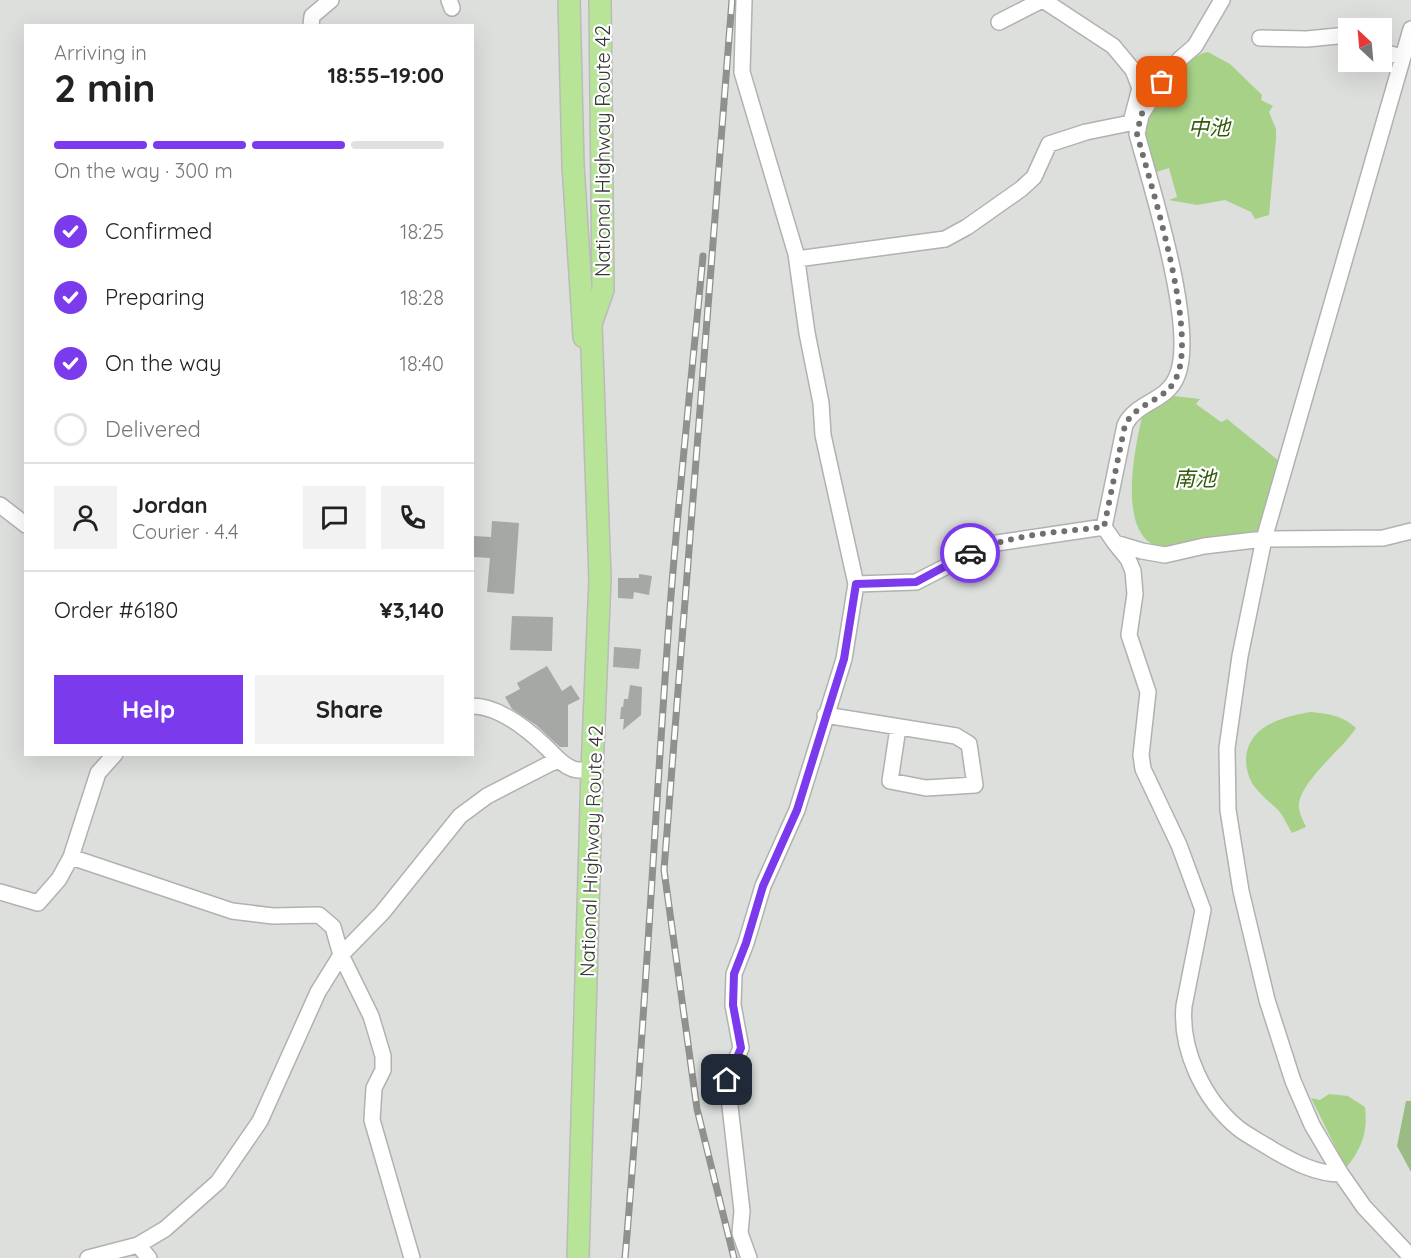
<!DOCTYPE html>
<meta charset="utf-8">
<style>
body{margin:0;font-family:Quicksand,"Noto Sans JP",sans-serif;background:#f2f2f2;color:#222;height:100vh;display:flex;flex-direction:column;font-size:22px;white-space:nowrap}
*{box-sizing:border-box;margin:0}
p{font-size:20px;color:#767676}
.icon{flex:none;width:33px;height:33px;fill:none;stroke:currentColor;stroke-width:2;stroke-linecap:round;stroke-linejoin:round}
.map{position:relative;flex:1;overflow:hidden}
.side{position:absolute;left:24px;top:24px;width:450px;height:732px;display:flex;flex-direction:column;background:#fff;border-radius:0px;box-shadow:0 6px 24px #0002}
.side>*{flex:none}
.needle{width:39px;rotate:334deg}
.buttons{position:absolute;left:1338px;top:18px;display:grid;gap:12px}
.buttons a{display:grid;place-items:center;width:54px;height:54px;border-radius:0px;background:#fff;box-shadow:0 6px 24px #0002;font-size:30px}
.pin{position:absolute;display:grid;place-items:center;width:51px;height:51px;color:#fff;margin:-26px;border-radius:12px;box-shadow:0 3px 9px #0006}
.courier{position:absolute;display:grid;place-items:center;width:60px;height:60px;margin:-30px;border:4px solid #7c3aed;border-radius:50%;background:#fff;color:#222;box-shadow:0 2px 8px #0007}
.summary em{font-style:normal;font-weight:800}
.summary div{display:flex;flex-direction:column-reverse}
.summary{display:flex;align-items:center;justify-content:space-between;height:102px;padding:0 30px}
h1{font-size:39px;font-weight:800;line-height:45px}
.bar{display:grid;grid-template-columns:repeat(4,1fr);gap:9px 6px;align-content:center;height:72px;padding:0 30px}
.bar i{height:8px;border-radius:4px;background:#e0e0e0}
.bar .selected{background:#7c3aed}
.bar p{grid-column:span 4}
.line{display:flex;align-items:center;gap:15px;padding:0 30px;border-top:2px solid #e0e0e0}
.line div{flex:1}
.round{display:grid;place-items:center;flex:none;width:63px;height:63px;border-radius:0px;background:#f2f2f2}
ol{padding:0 30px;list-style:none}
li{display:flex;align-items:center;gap:18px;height:66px}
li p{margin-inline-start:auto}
li .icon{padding:6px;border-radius:50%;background:#7c3aed;color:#fff;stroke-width:4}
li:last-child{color:#767676}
li i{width:33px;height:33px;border:3px solid #e0e0e0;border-radius:50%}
.button{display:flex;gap:12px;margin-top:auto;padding:12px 30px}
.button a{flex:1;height:69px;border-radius:0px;background:#7c3aed;color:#fff;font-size:24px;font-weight:800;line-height:69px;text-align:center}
.button a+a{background:#f2f2f2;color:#222}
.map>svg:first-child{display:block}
</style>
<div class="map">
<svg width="1411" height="1258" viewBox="0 0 1411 1258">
<rect width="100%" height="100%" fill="#dddfdc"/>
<path fill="#9abb84" d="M1406 1101H1411V1172L1397 1146Z"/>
<path fill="#a6d187" d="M1208 52 1230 64 1262 95 1261 100 1273 106 1269 112 1276 129V139L1269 215 1255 219 1251 212 1225 200 1197 205 1169 200 1177 197 1169 168 1153 173C1150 159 1143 142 1145 128 1148 105 1185 55 1208 52Z
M1174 396 1200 399 1196 404 1221 422 1227 419 1279 461 1258 533C1237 535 1215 536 1194 540 1184 542 1175 550 1164 548 1113 541 1136 441 1144 409Z
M1310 712C1329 714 1342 715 1356 728 1343 749 1296 784 1299 809 1300 815 1304 822 1306 827L1292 833C1287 825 1284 816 1277 809 1269 802 1261 795 1254 786 1249 779 1246 769 1246 760 1247 726 1282 717 1310 712Z
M1329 1094 1348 1096 1365 1107C1368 1132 1362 1148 1346 1168L1311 1098 1320 1100Z"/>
<path fill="#a6a8a5" d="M492 521 519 523 514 594 487 592 490 558 473 557 474 536 491 537Z
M639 574 652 576 649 595 634 592 633 599 618 598V578H639Z
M512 616 553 617 552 651 510 650Z
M614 647 641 649 639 669 613 667Z
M547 666 562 691 571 685 580 699 568 705V747H560L536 725 512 709 505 697 520 689 517 683Z
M630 685 642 687 641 715 623 730 624 719H620L621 707H623L624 699H628Z"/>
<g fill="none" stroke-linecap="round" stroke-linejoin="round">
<defs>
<path id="minor" d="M449 0 452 8
M744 0 742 72 796 254 807 333 821 403 823 435 856 584 844 659 797 810 763 886 746 943 734 974 733 1005 741 1048 727 1080 742 1211 740 1233 749 1258
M1043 0 1113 46 1133 70 1140 88 1131 122
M1222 0 1195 46 1180 59 1162 82 1141 115 1137 134C1151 186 1197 329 1177 376 1167 402 1137 401 1125 425L1104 527 1115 543 1142 551 1165 555 1204 546 1264 539 1383 538 1411 531
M999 22 1042 0
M311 26 312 16 331 0
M1411 29 1264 539 1240 656 1227 748 1228 810 1241 891 1267 1000 1293 1081 1312 1125 1341 1174 1364 1207 1411 1257
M1260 38 1307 39 1348 35
M1382 52 1403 57
M797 259 945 239 967 227 1021 189 1034 177 1049 144 1086 132 1140 121
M0 505 26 525
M1115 543 1128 559 1133 571 1135 594 1129 635 1148 692 1141 755 1143 769 1179 845 1203 910 1184 1006C1180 1050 1204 1100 1238 1128 1248 1136 1261 1142 1273 1150 1294 1162 1316 1174 1341 1174
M856 584 916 582 990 544 1104 527
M472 706C498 706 527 729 545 746 555 755 560 764 573 769 579 771 586 770 592 770
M825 715 956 736 969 744 975 785 926 788 890 781 898 728
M71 857 232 911 273 916 319 915 333 927 341 955 371 1016 383 1056V1070L374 1088 372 1120 412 1258
M0 892 38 903 59 879 71 857 98 773 115 754
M138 1245 149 1258
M88 1258 138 1245 165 1229 218 1182 260 1121 318 992 341 955 382 913 460 816 487 796 551 763 558 761"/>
<path id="highway" d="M569 0 573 165 584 337
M578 1258 592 770 600 579 591 324 603 290 600 0"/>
</defs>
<use href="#minor" stroke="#b1b2af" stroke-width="18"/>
<use href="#highway" stroke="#babbba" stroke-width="24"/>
<use href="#minor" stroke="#fff" stroke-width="15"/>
<use href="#highway" stroke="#b7e497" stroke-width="21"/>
<defs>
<path id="rail" d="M732 0 664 870 697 1109 734 1258
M625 1258C644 1042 654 825 670 608 679 491 692 373 703 256"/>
</defs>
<use href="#rail" stroke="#8f918f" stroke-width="7"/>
<use href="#rail" stroke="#fff" stroke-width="4.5" stroke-dasharray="14" stroke-linecap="butt"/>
</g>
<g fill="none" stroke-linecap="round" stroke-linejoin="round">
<path stroke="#70716f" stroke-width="6" stroke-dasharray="0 10.8" d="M970 553C1011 534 1060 532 1104 527L1125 425C1137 401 1167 402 1177 376 1197 329 1151 186 1137 134L1141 115 1162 82"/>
<path stroke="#7c3aed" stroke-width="8" d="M727 1080 741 1048 733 1005 734 974 746 943 763 886 797 810 844 659 856 584 916 582 970 553"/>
</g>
<g text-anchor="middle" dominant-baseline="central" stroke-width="4.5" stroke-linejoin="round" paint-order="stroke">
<g font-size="20" fill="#353635" stroke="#fff">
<text transform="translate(602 151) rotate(-90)">National Highway Route 42</text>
<text transform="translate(591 851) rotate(-88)">National Highway Route 42</text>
</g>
<g font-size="21" font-style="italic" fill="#33590a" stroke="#fff">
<text x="1209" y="127">中池</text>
<text x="1195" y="478">南池</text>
</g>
</g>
</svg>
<div class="buttons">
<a><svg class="needle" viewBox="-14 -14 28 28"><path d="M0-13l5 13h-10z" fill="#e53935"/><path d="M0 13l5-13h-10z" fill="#767676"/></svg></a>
</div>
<div class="pin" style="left:1162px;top:82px;background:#ea580c"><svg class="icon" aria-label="bag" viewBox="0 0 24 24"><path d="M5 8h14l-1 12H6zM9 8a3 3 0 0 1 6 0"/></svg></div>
<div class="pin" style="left:727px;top:1080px;background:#1f2937"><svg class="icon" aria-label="home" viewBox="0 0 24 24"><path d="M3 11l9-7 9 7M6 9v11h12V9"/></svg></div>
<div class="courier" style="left:970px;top:553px"><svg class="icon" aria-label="car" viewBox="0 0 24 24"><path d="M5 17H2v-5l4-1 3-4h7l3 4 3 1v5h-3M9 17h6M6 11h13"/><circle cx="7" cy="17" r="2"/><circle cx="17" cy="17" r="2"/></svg></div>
<section class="side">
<div class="summary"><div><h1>2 min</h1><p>Arriving in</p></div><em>18:55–19:00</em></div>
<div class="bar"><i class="selected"></i><i class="selected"></i><i class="selected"></i><i></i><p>On the way · 300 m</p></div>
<ol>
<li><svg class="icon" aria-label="check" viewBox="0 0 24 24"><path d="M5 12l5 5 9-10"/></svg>Confirmed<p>18:25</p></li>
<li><svg class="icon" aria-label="check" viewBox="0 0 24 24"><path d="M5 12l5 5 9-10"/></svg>Preparing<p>18:28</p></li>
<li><svg class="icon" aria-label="check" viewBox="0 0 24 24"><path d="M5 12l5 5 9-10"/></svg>On the way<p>18:40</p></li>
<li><i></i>Delivered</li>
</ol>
<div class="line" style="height:108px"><a class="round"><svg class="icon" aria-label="person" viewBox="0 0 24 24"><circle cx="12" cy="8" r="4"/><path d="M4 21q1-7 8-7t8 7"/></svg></a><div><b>Jordan</b><p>Courier · 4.4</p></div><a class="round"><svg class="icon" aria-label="chat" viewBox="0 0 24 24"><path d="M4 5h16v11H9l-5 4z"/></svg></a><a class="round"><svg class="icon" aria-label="phone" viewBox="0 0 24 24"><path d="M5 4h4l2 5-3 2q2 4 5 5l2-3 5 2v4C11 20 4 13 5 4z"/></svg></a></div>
<div class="line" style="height:78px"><div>Order #6180</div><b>¥3,140</b></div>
<div class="button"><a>Help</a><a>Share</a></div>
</section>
</div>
